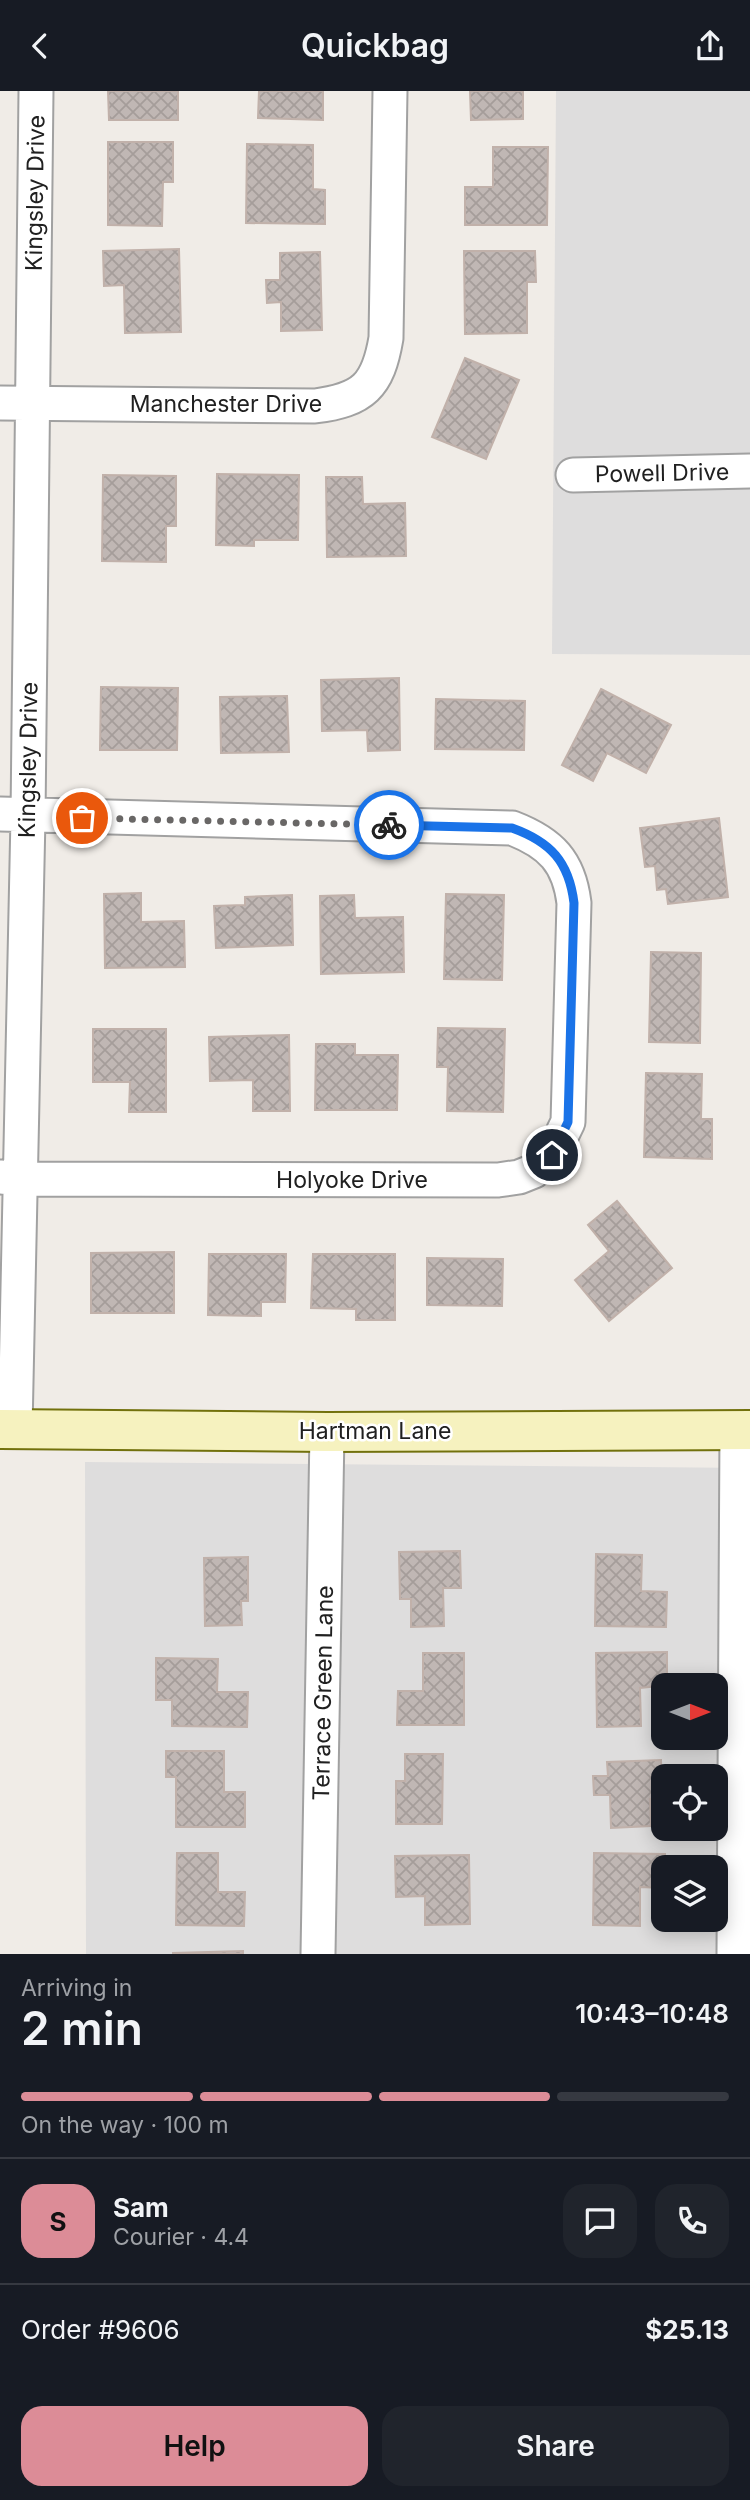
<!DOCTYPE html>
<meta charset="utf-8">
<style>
body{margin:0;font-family:Inter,sans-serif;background:#20242c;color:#f1f3f6;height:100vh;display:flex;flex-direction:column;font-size:26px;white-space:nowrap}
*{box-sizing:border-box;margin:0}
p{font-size:23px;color:#9ea1a6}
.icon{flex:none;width:38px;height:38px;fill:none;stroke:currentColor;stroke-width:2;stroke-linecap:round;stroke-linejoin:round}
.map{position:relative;height:1863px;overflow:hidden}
.panel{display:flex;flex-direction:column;background:#171b24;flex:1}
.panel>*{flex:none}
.needle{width:46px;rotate:90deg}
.tools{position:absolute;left:651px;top:1582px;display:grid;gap:14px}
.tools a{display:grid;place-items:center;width:77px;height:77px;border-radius:14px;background:#171b24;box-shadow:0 4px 18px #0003;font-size:35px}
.pin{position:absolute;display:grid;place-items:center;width:60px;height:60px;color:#fff;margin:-30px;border:4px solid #fff;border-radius:50%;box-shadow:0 2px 7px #0007}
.courier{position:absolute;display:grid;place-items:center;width:70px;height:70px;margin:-35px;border:5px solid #1a73e8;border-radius:50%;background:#fff;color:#222;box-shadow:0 2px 9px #0007}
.overview em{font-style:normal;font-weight:600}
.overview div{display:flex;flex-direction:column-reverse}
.overview{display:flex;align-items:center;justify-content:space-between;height:119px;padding:0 21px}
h1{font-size:46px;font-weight:600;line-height:52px}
.bar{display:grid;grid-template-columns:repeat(4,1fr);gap:10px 7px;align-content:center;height:84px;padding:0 21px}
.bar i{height:9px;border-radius:5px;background:#363941}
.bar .on{background:#dc8c97}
.bar p{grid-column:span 4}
.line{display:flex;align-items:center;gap:18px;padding:0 21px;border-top:2px solid #363941}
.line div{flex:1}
.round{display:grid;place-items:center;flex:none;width:74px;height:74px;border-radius:21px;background:#20242c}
.button{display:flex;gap:14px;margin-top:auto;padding:14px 21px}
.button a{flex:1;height:80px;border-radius:21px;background:#dc8c97;color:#111;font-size:28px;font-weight:600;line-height:80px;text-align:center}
.button a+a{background:#20242c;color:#f1f3f6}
header{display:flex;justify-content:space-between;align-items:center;height:91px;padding:0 21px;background:#171b24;font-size:32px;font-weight:600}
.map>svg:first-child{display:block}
</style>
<header><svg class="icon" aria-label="back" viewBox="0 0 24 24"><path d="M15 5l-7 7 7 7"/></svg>Quickbag<svg class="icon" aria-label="share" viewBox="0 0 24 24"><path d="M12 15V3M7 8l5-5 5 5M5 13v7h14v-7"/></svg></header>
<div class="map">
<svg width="750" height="1863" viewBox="0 0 750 1863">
<defs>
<pattern id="building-cross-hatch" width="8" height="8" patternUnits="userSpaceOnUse" patternTransform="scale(1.75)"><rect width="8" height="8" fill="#c0b7b4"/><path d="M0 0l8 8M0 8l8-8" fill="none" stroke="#a59d9a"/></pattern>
</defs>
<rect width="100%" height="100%" fill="#f0ece7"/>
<path fill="#dedddd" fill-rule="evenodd" d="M556 0H750V564L552 563Z
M85 1371 750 1377V1863H86ZM663 1594H716V1647H663ZM663 1685H716V1738H663ZM663 1776H716V1829H663Z"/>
<path fill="url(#building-cross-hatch)" stroke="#c1b1aa" stroke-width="2" d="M108 0H178V29H109Z
M259 0H323V29L258 27Z
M470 0H523V28L471 29Z
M108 51H173V91H163L162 135 108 134Z
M247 53 313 54V98L325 99V133L246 132Z
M493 56H548L547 134H465V96H493Z
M179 158 181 241 125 242 124 194 104 195 103 160Z
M464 160H535L536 191H527V242L465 243Z
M320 161 322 239 281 240V211L267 212 266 189H280V162Z
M465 267 519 289 486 368 432 346Z
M217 383 299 384 298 449H254V455L216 454Z
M103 384 176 385V435H166V471L102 470Z
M326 386H362L363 413 405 412 406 465 327 466Z
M399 587 400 659 368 660 367 639 322 640 321 589Z
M101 596 178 597 177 659H100Z
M601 598 671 634 646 682 607 662 593 690 562 674Z
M287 605 289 661 221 662 220 606Z
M436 608 525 610 524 659 435 658Z
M719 727 728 806 668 813 666 798 657 799 655 775 645 776 640 737Z
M141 802V831L184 830 185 876 105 877 104 803Z
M446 803 504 804 502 889 444 888Z
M292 804 293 854 216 857 214 815 245 814V806Z
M354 804 355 827 403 826 404 881 321 883 320 805Z
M651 861 701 862 700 952 649 951Z
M438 937 505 938 503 1021 447 1020 448 976H437Z
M93 938H166V1021H129L130 991H93Z
M289 944 290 1020H253V989L210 990 209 946Z
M316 953H355V964H398L397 1019H315Z
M646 982 702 983 701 1028H712V1068L644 1066Z
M617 1110 672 1177 609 1230 575 1189 609 1160 588 1134Z
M174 1161V1222H91V1162Z
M209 1163H286L285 1211H261V1225L208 1224Z
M313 1163H395V1229H356V1218L311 1217Z
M427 1167 503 1168 502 1215 427 1214Z
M460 1460 461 1497H443L444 1535 411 1536V1508H400L399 1461Z
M596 1463 642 1464 641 1500 667 1501 666 1536 595 1535Z
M248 1466V1510H241L242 1534 205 1535 204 1467Z
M667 1561V1594L640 1597 641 1635 597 1636 596 1562Z
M423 1562H464V1634H397L398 1600H423Z
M156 1567 218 1568 217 1601H248L247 1636 172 1635V1609H156Z
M166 1660H224V1701H245V1736H176V1686H166Z
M405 1663H443L442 1733H396V1690H405Z
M661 1669 662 1708H650L651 1735 611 1737 610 1704H594L593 1685H608L607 1671Z
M177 1762H218V1801H245L244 1835 176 1834Z
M594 1762 665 1763 663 1797 640 1796V1835L593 1834Z
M469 1764 470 1833 425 1834V1805L396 1806 395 1765Z
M243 1860V1863H173V1862Z"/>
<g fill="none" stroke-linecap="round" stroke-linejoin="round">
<defs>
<path id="street" d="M0 312 315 315C363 309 378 295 386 247L390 0
M573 384 750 380
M0 723 512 737C551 752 569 771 574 812L568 1031 552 1064 534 1080 519 1086 498 1089 21 1088 0 1086
M15 1338 28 726 36 0
M318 1863 327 1341
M734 1863 737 1339"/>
<path id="secondary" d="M0 1338 327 1341 750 1339"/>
</defs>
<use href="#street" stroke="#a1a1a1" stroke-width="37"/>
<use href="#secondary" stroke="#72710c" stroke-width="42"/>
<use href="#street" stroke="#fff" stroke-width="33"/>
<use href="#secondary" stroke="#f6f2bf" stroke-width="38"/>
</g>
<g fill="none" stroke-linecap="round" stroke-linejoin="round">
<path stroke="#696766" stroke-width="7" stroke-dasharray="0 12.6" d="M82 727 389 734"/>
<path stroke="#1a73e8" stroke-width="9" d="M389 734 512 737C551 751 569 771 574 812L568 1031 552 1064"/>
</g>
<g text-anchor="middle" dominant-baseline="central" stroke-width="5" stroke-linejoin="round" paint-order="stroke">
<g font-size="23" fill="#202020" stroke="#fff">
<text transform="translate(35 102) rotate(-89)">Kingsley Drive</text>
<text x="226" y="313">Manchester Drive</text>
<text transform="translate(662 382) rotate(-1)">Powell Drive</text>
<text transform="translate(28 669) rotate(-89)">Kingsley Drive</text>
<text x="352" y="1089">Holyoke Drive</text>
<text x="375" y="1340">Hartman Lane</text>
<text transform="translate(323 1602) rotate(-89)">Terrace Green Lane</text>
</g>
</g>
</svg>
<div class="tools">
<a><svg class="needle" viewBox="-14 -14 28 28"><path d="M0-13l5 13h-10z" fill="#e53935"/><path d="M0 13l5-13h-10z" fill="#9ea1a6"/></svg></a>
<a><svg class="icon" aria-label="locate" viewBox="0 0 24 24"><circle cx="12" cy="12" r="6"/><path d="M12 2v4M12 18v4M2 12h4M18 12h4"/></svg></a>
<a><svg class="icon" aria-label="layers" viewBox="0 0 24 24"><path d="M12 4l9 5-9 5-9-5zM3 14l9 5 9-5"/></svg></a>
</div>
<div class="pin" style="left:82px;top:727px;background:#ea580c"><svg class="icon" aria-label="bag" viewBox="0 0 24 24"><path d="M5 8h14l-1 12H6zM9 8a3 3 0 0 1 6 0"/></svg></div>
<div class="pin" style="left:552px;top:1064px;background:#1f2937"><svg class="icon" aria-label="home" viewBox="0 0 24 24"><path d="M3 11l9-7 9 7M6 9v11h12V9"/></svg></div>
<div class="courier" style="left:389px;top:734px"><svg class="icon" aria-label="bike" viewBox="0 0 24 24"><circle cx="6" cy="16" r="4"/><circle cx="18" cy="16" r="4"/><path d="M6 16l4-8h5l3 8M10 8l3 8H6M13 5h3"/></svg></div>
</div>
<section class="panel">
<div class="overview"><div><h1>2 min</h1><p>Arriving in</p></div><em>10:43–10:48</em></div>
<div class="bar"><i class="on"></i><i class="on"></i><i class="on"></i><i></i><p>On the way · 100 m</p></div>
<div class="line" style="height:126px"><b class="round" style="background:#dc8c97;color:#111">S</b><div><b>Sam</b><p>Courier · 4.4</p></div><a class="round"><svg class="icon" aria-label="chat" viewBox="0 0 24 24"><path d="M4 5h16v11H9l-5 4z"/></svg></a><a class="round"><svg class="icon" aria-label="phone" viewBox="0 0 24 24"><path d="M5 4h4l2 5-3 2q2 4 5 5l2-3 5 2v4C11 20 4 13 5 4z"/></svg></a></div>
<div class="line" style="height:91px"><div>Order #9606</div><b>$25.13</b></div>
<div class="button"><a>Help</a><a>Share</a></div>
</section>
